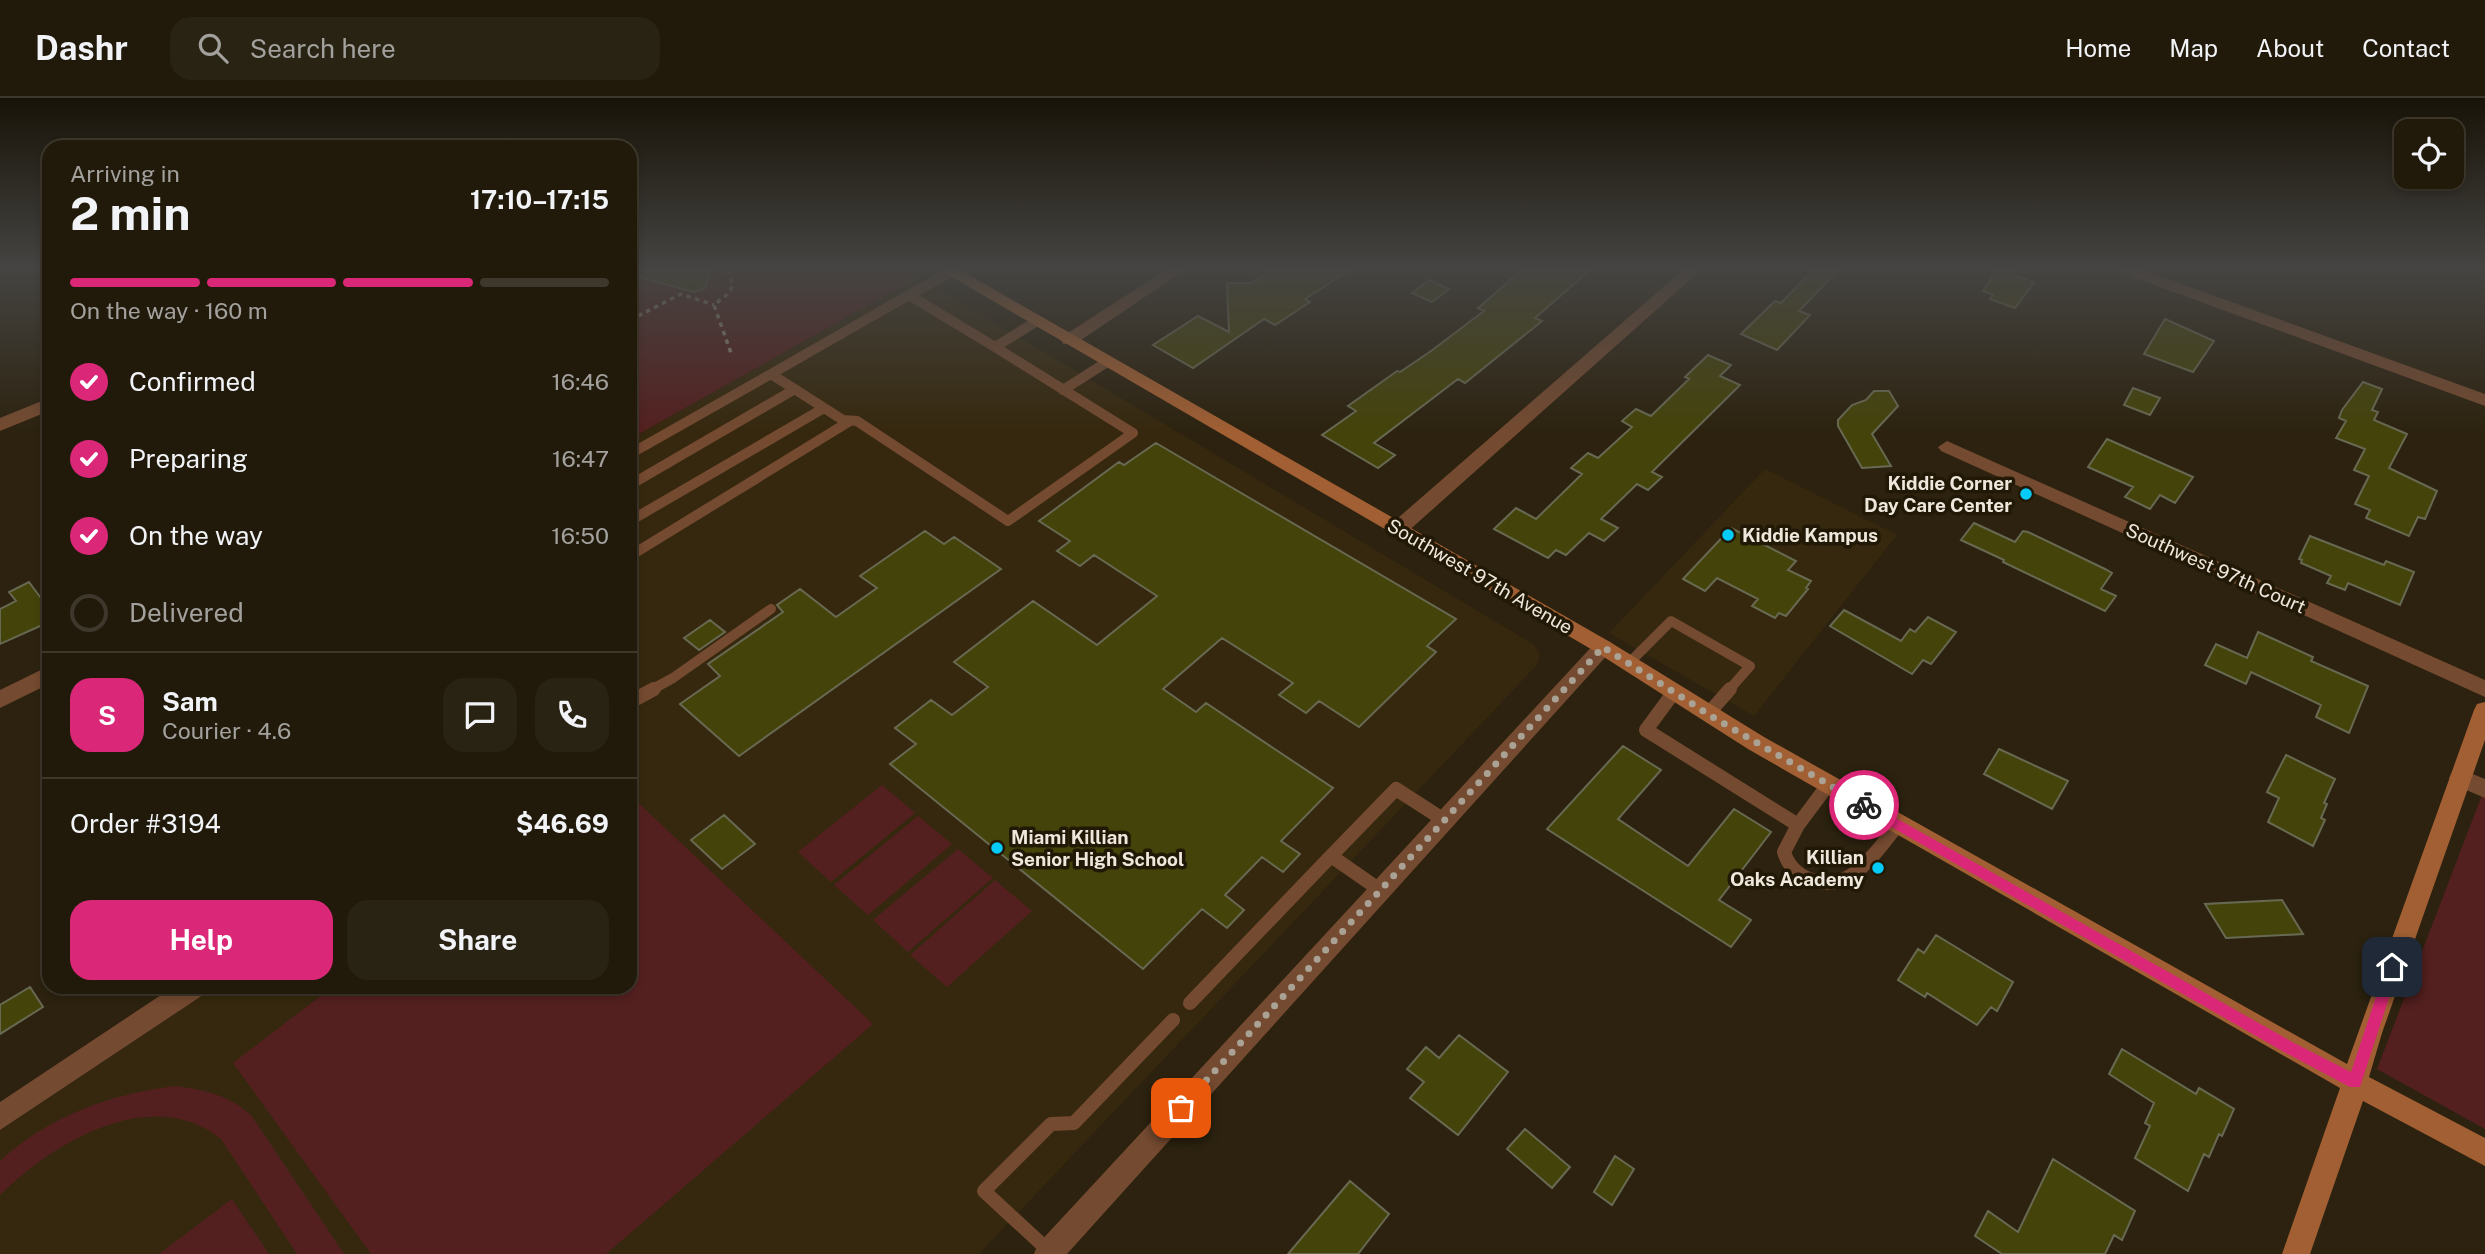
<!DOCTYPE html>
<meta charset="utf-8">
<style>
body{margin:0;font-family:"Public Sans",sans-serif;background:#292314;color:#f1f3f6;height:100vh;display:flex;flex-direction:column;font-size:26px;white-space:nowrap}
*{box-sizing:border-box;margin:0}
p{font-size:23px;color:#a2a19d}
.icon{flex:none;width:38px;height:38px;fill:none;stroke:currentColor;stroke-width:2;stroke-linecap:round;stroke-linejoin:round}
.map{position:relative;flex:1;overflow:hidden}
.side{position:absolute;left:42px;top:42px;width:595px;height:854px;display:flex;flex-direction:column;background:#211a0b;border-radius:21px;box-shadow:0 4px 10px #0003,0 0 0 2px #3e382c}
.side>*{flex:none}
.fabs{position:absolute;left:2394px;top:21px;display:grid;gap:14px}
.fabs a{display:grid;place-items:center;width:70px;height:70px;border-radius:14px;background:#211a0b;box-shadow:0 4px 10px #0003,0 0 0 2px #3e382c;font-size:35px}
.pin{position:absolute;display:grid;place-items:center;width:60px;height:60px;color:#fff;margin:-30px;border-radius:14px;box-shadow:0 4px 10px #0006}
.courier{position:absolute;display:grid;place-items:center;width:70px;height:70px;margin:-35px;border:5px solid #db2777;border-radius:50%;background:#fff;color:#222;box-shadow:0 2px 9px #0007}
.headline em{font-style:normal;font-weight:700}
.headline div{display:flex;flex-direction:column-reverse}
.headline{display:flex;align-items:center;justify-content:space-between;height:119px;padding:0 28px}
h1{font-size:46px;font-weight:700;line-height:52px}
.bar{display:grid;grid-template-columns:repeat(4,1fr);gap:10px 7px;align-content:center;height:84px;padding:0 28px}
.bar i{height:9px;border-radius:5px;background:#3e382c}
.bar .on{background:#db2777}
.bar p{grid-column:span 4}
.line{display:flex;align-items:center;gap:18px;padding:0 28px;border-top:2px solid #3e382c}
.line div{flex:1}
.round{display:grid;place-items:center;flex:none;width:74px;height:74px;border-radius:21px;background:#292314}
ol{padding:0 28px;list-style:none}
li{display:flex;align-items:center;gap:21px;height:77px}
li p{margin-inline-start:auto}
li .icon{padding:7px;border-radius:50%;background:#db2777;color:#fff;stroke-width:4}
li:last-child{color:#a2a19d}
li i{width:38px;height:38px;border:4px solid #3e382c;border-radius:50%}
.cta{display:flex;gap:14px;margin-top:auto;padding:14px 28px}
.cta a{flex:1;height:80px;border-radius:21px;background:#db2777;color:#fff;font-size:28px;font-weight:700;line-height:80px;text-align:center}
.cta a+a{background:#292314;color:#f1f3f6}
header{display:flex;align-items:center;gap:42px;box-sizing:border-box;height:98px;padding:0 35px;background:#211a0b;border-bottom:2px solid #3e382c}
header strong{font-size:33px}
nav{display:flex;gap:38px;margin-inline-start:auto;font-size:24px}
.search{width:490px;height:63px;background:#292314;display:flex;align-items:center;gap:18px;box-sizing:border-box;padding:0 24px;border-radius:21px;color:#a2a19d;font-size:26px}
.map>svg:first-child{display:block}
</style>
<header>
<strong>Dashr</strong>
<div class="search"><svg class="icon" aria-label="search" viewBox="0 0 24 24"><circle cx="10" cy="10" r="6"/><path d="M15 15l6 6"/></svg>Search here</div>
<nav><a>Home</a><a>Map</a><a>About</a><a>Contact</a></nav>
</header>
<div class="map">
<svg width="2485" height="1156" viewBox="0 0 2485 1156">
<rect width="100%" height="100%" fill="#2c220f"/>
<path fill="#36280e" d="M918 179 1533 546 1540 557 1537 567 979 1156H0V1032L214 889H630V611L640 599 636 587 630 581V341Z
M1765 371 1897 437 1754 618 1609 535Z"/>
<path fill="#53201f" d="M630 172H913L918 179 630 341Z
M882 687 915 715 831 784 798 754Z
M2485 689V1031L2377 971Z
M630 697 873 926 606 1156H371L233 965 332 889H630Z
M918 718 952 746 868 817 834 787Z
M958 751 993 780 908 854 873 822Z
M995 782 1032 813 947 889 910 857Z
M174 988C205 992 227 996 251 1017L344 1156H297L221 1041C152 985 52 1045 0 1097V1063C47 1019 111 996 174 988Z
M232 1101 269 1156H159Z"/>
<path fill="#44430a" stroke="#686952" stroke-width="2" d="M636 172H710L705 190 694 194 635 178Z
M1272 172H1350L1305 201 1310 204 1275 227 1264 221 1193 270 1153 247 1198 218 1229 234 1227 185H1251Z
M1522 172H1590L1535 220 1542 223 1465 285 1458 281 1374 345 1395 357 1378 370 1322 337 1356 313 1348 308 1397 273 1400 274 1431 253 1484 213 1478 210Z
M1813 172H1838L1799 213 1810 217 1777 252 1741 236 1775 203 1781 205Z
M1997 172H2017L2014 177 2034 184 2015 210 1990 201 1993 197 1983 193Z
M1429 182 1449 191 1432 204 1412 195Z
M2165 221 2214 243 2193 274 2144 256Z
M1708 257 1731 267 1720 278 1740 287 1652 374 1662 379 1648 392 1637 386 1601 421 1618 430 1604 443 1589 435 1566 457 1556 452 1548 460 1494 431 1516 410 1536 421 1582 376 1571 370 1588 355 1598 360 1632 329 1622 323 1636 311 1651 318 1689 281 1685 279Z
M2363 284 2382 291 2372 312 2378 314 2374 322 2407 336 2389 370 2437 393 2425 421 2418 419 2409 438 2366 420 2370 412 2355 406 2369 378 2354 372 2365 351 2336 340 2346 323 2339 320 2342 312Z
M2133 290 2160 300 2150 317 2124 307Z
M1874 293H1889L1898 308 1872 336 1891 368 1862 370 1838 328V322L1852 307 1866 302Z
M2107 341 2193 379 2175 405 2160 397 2150 411 2125 399 2133 389 2088 369Z
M1156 345 1456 521 1427 548 1436 554 1359 629 1319 603 1306 615 1279 597 1293 585 1222 540 1163 591 1196 614 1206 605 1333 690 1281 743 1300 756 1283 774 1262 759 1225 797 1244 812 1227 830 1202 811 1143 871 890 666 916 646 895 630 931 602 952 617 988 589 954 564 1033 503 1097 547 1157 498 1094 457 1080 468 1057 453 1070 443 1039 423 1119 364 1124 367Z
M1974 425 2015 444 2023 433 2028 434 2105 471 2112 475 2101 491 2116 498 2105 513 2003 464 2004 462 1961 442Z
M1731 430 1796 463 1788 472 1811 483 1806 490 1808 491 1786 518 1779 515 1775 520 1752 508 1758 501 1717 480 1705 493 1683 481Z
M925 433 944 446 954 439 1001 471 739 658 680 606 720 578 708 566 783 514 777 507 800 491 836 519 877 490 860 478Z
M2310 438 2384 467 2386 463 2414 474 2400 507 2348 485 2345 492 2327 485 2331 478 2301 465 2302 462 2299 461Z
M29 484 49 511V524L0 546V511L16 503 9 494Z
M1844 512 1901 543 1910 531 1915 534 1928 519 1956 534 1931 566 1923 562 1912 576 1830 528Z
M710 522 725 534 699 552 684 540Z
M2258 534 2313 559 2311 563 2368 588 2349 635 2316 619 2321 607 2251 574 2246 586 2205 567 2216 546 2247 560Z
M1623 648 1661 672 1618 721 1688 768 1734 711 1771 734 1719 802 1751 822 1731 849 1547 731Z
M1999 651 2068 683 2052 711 1984 676Z
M2286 657 2335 681 2324 705 2327 706 2321 720 2325 722 2313 748 2268 724 2279 700 2267 694Z
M724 717 755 746 722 771 691 742Z
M2282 802 2303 836 2226 840 2205 806Z
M1936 837 2013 884 1997 913 1991 909 1977 927 1927 895 1925 899 1898 882 1918 851 1924 855Z
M30 889 43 909 0 936V907Z
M1459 937 1508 974 1458 1037 1410 1000 1424 984 1407 971 1426 949 1439 960Z
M2122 951 2196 996 2199 990 2234 1011 2222 1038 2219 1036 2209 1059 2204 1056 2188 1093 2135 1060 2150 1028 2145 1025 2154 1005 2109 976Z
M1525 1031 1570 1069 1552 1090 1507 1051Z
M1615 1058 1634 1071 1612 1107 1594 1094Z
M2053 1061 2135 1113 2122 1142 2114 1137 2105 1156H2002L1975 1138 1988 1113 2018 1134Z
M1350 1083 1389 1116 1358 1156H1288Z"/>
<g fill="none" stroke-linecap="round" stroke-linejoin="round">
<path stroke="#968e7f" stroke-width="3.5" stroke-dasharray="4.5 4.5" stroke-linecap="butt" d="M727 172 733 186 730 194 714 207 732 258
M630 222 681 196 714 207"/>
<path stroke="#744a30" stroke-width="10" d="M951 174 909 197 995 249 1037 223
M909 197 771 276 843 322 857 323 1008 423 1133 335 995 249
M1063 292 1107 264
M630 356 771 276
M630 387 795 291
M630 423 824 310
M630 458 850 323
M1629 565 1671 523 1750 568 1729 592
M651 592 673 580 771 511"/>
<path stroke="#744a30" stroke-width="14" d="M1674 594 1646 632 1798 727
M630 604 654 591
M1708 616 1730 591
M1828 687 1798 727 1784 754C1788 767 1797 776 1809 781 1850 798 1875 754 1898 727
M1331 758 1396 691 1444 722
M1190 905 1331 758 1380 792
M1050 1154 984 1093 1051 1026 1074 1025 1173 922"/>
<path fill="#744a30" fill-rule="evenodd" d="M1166 172H1185L1075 246H1063L1061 242 1063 238Z
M1683 172H1701L1405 436H1391L1388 431 1391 426Z
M2120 172H2143L2485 296V308L2122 175Z
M49 300V313L0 333V320Z
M1947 343 2485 582V599L1941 353 1938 349Z
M1603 541 1610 544 1613 549 1610 554 1067 1156H1034L1038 1146 1596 544Z
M49 568V586L0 610V592Z
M2460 671 2485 681V700L2452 686 2449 680 2452 674Z
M173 889H207L203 897 0 1032V1004Z"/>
<path fill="#a15f33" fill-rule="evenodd" d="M940 172H960L1610 544 1764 639 2347 966 2474 612 2477 606 2485 604V642L2382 935 2369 979 2485 1040V1068L2363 1003 2310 1156H2282L2340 990 1748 651 1596 554Z"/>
</g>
<linearGradient id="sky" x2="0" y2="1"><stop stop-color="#181308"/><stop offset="0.51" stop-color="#454442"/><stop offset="1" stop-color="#454442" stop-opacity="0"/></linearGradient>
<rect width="2485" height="334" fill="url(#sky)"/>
<path fill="#db2777" d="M1864 702 2294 945 2351 974 2386 869 2392 863 2397 865 2399 869 2360 989H2350L2284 954 1860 711V704Z"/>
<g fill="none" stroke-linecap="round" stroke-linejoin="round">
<path stroke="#aaa294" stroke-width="7" stroke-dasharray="0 12.6" d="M1181 1010 1603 549 1716 621 1864 707"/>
</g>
<g fill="#05cbf9" stroke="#221806" stroke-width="2.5">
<circle cx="2026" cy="396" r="7"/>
<circle cx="1728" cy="437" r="7"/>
<circle cx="997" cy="750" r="7"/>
<circle cx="1878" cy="770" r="7"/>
</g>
<g text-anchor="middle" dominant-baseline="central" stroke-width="7" stroke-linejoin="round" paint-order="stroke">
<g font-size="19" font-weight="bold" fill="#eee7db" stroke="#221806" text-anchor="end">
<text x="2012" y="385">Kiddie Corner<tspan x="2012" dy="22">Day Care Center</tspan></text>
<text x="1742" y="437" text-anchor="start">Kiddie Kampus</text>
<text x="1011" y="739" text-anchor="start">Miami Killian<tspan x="1011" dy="22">Senior High School</tspan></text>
<text x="1864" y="759">Killian<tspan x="1864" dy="22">Oaks Academy</tspan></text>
</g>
<g font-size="19" fill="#eee7db" stroke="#221806">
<text transform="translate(2216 470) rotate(24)">Southwest 97th Court</text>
<text transform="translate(1480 478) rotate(30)">Southwest 97th Avenue</text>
</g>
</g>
</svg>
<div class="fabs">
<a><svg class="icon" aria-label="locate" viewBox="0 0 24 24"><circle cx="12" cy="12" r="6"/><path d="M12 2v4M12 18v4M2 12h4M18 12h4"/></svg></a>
</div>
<div class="pin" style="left:1181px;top:1010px;background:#ea580c"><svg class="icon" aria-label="bag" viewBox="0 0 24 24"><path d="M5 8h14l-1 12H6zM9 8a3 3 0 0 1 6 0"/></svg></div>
<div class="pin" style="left:2392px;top:869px;background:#1f2937"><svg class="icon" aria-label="home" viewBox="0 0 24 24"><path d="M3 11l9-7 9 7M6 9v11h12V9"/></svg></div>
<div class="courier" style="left:1864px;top:707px"><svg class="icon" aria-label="bike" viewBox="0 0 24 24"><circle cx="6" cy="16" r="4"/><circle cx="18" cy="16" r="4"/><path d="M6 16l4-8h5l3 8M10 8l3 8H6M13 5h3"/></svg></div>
<section class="side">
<div class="headline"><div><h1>2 min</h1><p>Arriving in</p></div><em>17:10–17:15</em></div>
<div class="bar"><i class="on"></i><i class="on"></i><i class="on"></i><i></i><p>On the way · 160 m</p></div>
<ol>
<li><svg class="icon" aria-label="check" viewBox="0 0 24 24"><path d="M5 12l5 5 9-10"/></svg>Confirmed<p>16:46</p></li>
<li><svg class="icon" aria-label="check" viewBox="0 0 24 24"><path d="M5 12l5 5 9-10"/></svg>Preparing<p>16:47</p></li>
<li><svg class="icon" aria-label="check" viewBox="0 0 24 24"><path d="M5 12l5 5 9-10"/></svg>On the way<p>16:50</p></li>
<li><i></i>Delivered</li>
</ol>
<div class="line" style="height:126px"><b class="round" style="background:#db2777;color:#fff">S</b><div><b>Sam</b><p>Courier · 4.6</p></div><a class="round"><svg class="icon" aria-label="chat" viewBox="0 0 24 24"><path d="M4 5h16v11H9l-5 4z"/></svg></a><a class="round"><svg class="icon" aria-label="phone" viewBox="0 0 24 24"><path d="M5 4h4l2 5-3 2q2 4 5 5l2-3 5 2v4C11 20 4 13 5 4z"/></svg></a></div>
<div class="line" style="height:91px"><div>Order #3194</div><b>$46.69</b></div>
<div class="cta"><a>Help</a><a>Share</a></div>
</section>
</div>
